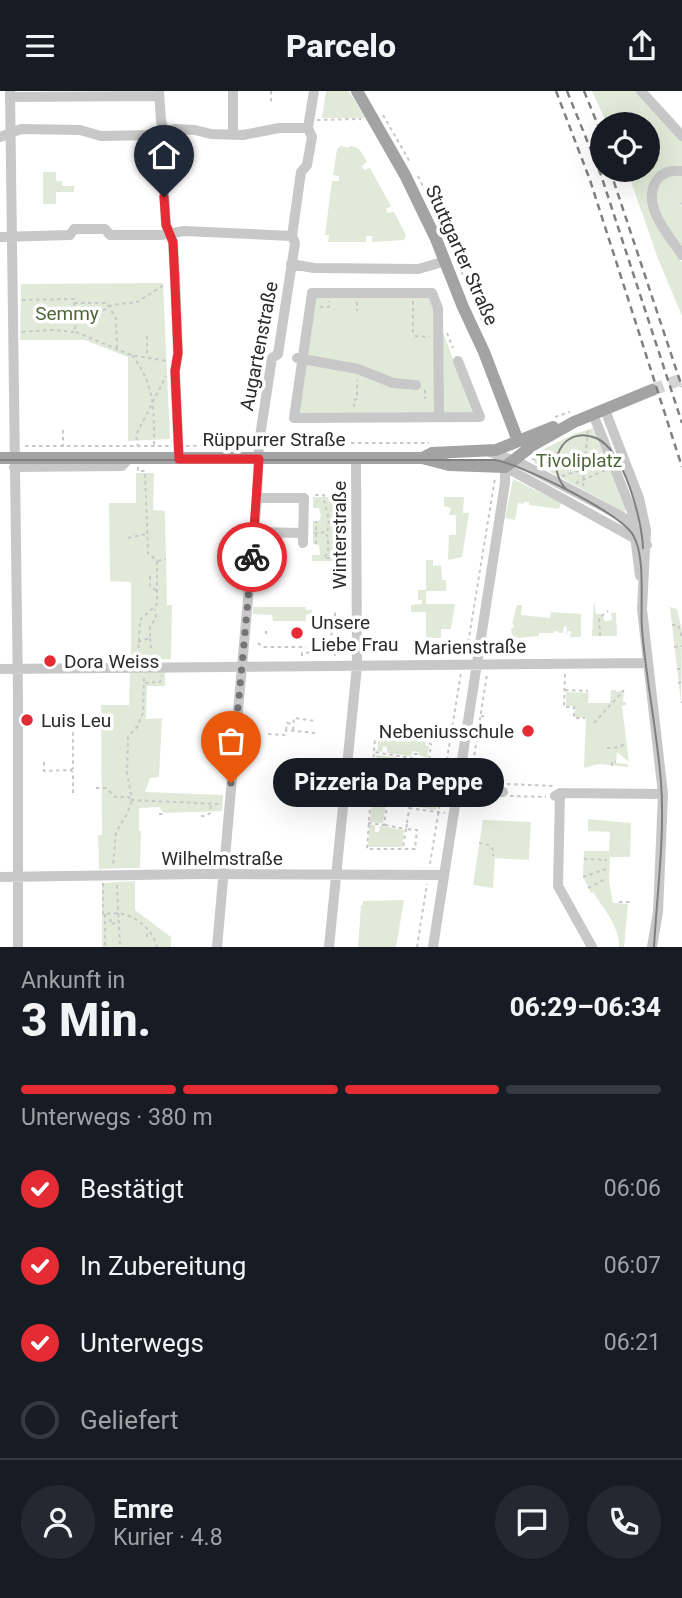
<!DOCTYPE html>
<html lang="de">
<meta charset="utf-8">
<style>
body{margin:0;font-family:Roboto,sans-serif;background:#242831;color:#f1f3f6;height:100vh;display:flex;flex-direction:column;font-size:26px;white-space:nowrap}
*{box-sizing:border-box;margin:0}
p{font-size:23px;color:#9ea1a6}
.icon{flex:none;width:38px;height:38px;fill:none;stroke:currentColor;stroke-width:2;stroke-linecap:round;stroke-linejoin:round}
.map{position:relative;height:856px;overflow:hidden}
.panel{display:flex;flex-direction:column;background:#171b24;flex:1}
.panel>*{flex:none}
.controls{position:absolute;left:590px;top:21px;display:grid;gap:14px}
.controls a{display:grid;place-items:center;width:70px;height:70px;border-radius:50%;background:#171b24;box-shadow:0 7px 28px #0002;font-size:35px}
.pin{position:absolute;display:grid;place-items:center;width:60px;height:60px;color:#fff;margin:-72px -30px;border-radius:50% 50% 50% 0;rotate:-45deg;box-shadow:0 0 7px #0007}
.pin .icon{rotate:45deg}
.courier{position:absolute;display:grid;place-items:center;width:70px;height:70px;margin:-35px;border:5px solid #e52b33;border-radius:50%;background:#fff;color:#222;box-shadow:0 2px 9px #0007}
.bubble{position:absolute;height:49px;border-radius:24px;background:#171b24;box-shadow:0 7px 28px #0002;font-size:23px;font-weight:800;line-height:49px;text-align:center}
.headline em{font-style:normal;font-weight:800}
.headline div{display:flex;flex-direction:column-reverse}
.headline{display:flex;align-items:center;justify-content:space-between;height:119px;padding:0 21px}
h1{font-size:46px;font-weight:800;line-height:52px}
.bar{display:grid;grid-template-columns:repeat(4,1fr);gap:10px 7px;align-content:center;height:84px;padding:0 21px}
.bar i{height:9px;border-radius:5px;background:#363941}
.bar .current{background:#e52b33}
.bar p{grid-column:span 4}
.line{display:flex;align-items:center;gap:18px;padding:0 21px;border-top:2px solid #363941}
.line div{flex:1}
.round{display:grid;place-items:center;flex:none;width:74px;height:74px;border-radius:37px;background:#242831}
ol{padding:0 21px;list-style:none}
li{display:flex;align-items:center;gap:21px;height:77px}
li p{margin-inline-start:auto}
li .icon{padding:7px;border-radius:50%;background:#e52b33;color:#fff;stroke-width:4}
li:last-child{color:#9ea1a6}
li i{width:38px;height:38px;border:4px solid #363941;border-radius:50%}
header{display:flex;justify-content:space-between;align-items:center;height:91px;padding:0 21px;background:#171b24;font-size:32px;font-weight:800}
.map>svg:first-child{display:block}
</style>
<header><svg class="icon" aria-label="menu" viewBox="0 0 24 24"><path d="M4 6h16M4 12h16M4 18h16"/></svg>Parcelo<svg class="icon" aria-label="share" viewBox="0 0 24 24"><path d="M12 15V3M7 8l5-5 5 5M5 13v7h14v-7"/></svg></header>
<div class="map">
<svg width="682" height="856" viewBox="0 0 682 856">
<rect width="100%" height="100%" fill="#fff"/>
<path fill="#e1ead8" d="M326 0H349L365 27H322Z
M592 0H638L682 49V75L652 89 661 137 682 171V225L657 165 627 79H648V33H607Z
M341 55 349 57V55C360 55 362 62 367 71L362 75 364 79 370 77 391 115 386 118 387 122 394 121 406 144 404 149 372 151V145H366V151H328L329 144H325L332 90H339V85L333 84 337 58Z
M43 81H56V90H62V95H74V101H56V113H43Z
M682 82V158L658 119 655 102 665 85Z
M163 192 170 348 128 350V266L85 249H20L21 193Z
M430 206 473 322 299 323 315 207Z
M593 337 626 419 624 421 534 372 535 365 538 361 574 343Z
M136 382H154L153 419 165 420 167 514H172L171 568 131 569V491L110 490 109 412H136Z
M513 388 561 412 559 418 529 414V411H524L523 413 518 412 515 429 505 427Z
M313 406H333V470H312V464H320L319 454 313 453V430H319L321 425 319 417H313Z
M444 406H464L463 422H469L462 466 448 469 449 444H456V424H449L451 417 444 415Z
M426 469H433V475L441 474 442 489H446V500H426V513H455L451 538H441V547H426V521H411V514L422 513V509H418V499H426Z
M594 509 596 523H603L604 530 612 529 611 522H616L617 545H592Z
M517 514H522L521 524 550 527 551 521 581 523V546H570L571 540H568L566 546 567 536 564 535 563 542H559L558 540H555L554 542H539V545L518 547 512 544 511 537H513L514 534 512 533Z
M253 516H306V519H312V524L306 523V530H273L272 524 253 523Z
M670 516 677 518 682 539 681 612Z
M130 581H165V595H147L146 628 162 627 159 686 150 687 145 701 223 704 222 720 164 722 159 716 139 717V740H141L140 777 99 778 98 744H102L101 614H129Z
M611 599H616V601L624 599 623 611H626V614L622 615 629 671 617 661 616 672 627 673 629 676 598 673 584 677 586 627 575 626V615H566V601L589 602 588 612H610Z
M378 645 426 650 425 654 429 655 427 667 419 664V661L412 660 411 665 387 662V656L383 655 382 661 376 660 378 659Z
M376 664 393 666 383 732 370 731Z
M416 690 440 694 436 719 412 715Z
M588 728 631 732 630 766H610L609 790 613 812 628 813 624 856H619C620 836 603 817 593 801L591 802 583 785 584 760H609L610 741 588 740Z
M483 729 531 731 529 769 495 767 493 797 473 794Z
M369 734H375V741H379L380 735 404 739 402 756H368Z
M135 790V819L171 846V856H102V792Z
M404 809 396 856H358L361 814H363V810Z"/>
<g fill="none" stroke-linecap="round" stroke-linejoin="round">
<path stroke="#d5d5d5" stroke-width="12" stroke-dasharray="12 6" stroke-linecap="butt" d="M652 299 682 288"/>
<path stroke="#c8c8c8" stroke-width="2" stroke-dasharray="3.5 3.5" stroke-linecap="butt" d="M271 0V14
M383 24 410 71
M317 29 361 28
M418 85 444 140
M681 112 682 113
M448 148 482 230
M22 209 74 208 75 224
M413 210V244
M357 211V220
M74 212H107L116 228 117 257
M320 216H329V210
M22 241 52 239 75 241V225L99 222 112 214 137 211 164 194
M76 241 131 264 167 270
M447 242 453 257
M147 245V265
M415 245 430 246
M132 264C155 295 154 317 154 354
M425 299V308
M354 316V309L357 308V289
M555 326 570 321
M63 339V356
M267 352H429
M25 355H170
M186 355 251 353
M138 356 136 344 166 285
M532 368 582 374
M585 371 588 338
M584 372 587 373 586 376 583 375Z
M138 376V380H145L148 462 157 470V513L140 529 138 567
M562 385 603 372
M576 392 606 379
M583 395 584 380
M314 442 327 441C332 427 324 418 324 404H314
M326 443 328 446V461L324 467H333
M128 447 146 443
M316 453V430
M158 470 166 468
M150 485V495L157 500
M335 532V519
M332 534 331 552 336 567
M335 534 346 528
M672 534H678L682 546
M266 540V543
M600 545 599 527 608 520
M150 547 151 557
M138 551 150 547V535L156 527 155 518
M258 552 263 556H306
M674 556 682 555
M302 565V562L321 561 331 552
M466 565 495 387
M677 578H682
M565 583 564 616H574V627H585
M144 587 143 622 137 636 128 646 127 682 132 709 219 713
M145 592 160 591 162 584
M678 592 682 591
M565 599 588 600
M681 611H682
M481 625 488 626
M594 632 624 599
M286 639 287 632 292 633
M293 639 294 627 316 630
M268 643 286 644V639L315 642
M477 643 485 644
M607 657 620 656 626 651
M374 660 375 647
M414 663H417L416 671
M44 671V680L70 679 73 681V705
M612 675V671H616
M71 679 73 677V633
M415 688 451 693
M470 692 487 583
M507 693 554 695
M96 697H106L115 706H128L132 709 127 723 116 741 113 774
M510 705 546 706
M409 717 445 722
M159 723H163
M201 725H206L210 722 211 713
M368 732 384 734 395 666
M407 732 416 672
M407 733 406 738 417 739 415 758H367L374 661 429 670 431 653 427 652
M385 734 406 738 403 756
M479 752 490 754 493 759V765
M584 768 607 769
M430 773 461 582
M583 786 606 778
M103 792V823C110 823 119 821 126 824 140 828 154 842 157 856
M117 794 120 856
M588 797 605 788
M619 811H630V809
M105 823V856
M111 828 110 833 117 832
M147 846V839
M417 856 427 793"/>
<path stroke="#c8c8c8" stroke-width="10" d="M10 0 18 604V856
M159 0 161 30 167 49 168 71 163 84 166 134 173 151 175 187 178 262 175 280 179 368
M641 0 682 45
M10 6 159 5
M233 44V0
M0 46 21 38 80 39 101 45 153 44 175 38 195 39 211 43 243 44 279 37H308
M682 80C673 79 663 80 657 89 640 114 669 144 682 164
M0 146 70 144 74 138H105L110 144H161L184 140 292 145
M291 173 314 177 418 178 446 170
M297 267 358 278 393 292 416 294
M605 319 639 407 646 439 642 518 663 703 658 821 652 856
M593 323 632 421 640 485
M439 326 438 217 432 202H312L294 327 480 326 458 270
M487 360 518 371 621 425 631 433 645 451
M14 376 122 375 130 366
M257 407H304L303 452
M254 441 303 442
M0 578 647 572
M457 700 503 701
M560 702 558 795 592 856
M555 705 560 702 663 703
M0 786 201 783 444 784
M217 856 257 407 259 352 272 267 278 263 295 152 292 145 301 81 307 74 312 46 308 37 314 0
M329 856 357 575 356 367
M433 856 505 392V376L647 454"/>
<path stroke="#a3a3a3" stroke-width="12" d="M357 0 405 84 436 148 463 216 484 261 518 350
M0 367H422L449 374 505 376 533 354 574 331 652 299
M422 367 432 362 496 359 553 336"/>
<path stroke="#808080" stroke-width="2" d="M0 369H495C521 373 620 422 633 444 646 465 640 512 642 538 646 589 657 640 661 691 665 745 657 802 654 856
M567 399C543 375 562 333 596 347 624 359 642 429 643 457"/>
<path stroke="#808080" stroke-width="2.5" stroke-dasharray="7 5" stroke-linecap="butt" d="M556 0 590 89 682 376
M567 0 601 84 682 332
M584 0 602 44
M610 79 682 296"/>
</g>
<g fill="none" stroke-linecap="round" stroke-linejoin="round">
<path stroke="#757575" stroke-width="7" stroke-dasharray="0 12.6" d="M231 692 252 466"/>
<path stroke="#e52b33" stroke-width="9" d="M164 106 166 134 173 151 175 193 178 262 175 280 179 368H259L252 466"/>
</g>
<g fill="#e52b33" stroke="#fff" stroke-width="2.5">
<circle cx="297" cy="542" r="7"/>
<circle cx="50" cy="570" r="7"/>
<circle cx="27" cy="629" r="7"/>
<circle cx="528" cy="640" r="7"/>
</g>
<g text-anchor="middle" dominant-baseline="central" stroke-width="7" stroke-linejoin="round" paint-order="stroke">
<g font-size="19" fill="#2b2b2b" stroke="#fff">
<text transform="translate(462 164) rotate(66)">Stuttgarter Straße</text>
<text transform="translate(259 255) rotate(-79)">Augartenstraße</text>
<text x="274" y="348">Rüppurrer Straße</text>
<text transform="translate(339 444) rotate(-90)">Winterstraße</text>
<text transform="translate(470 556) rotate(-1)">Marienstraße</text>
<text x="222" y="767">Wilhelmstraße</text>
</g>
<g font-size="19" fill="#4d6739" stroke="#fff">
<text x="67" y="222">Semmy</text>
<text x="579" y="369">Tivoliplatz</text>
</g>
<g font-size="19" fill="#2b2b2b" stroke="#fff" text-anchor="start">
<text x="311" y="531">Unsere<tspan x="311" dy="22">Liebe Frau</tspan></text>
<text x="64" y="570">Dora Weiss</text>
<text x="41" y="629">Luis Leu</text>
<text x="514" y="640" text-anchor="end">Nebeniusschule</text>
</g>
</g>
</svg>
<div class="controls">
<a><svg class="icon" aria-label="locate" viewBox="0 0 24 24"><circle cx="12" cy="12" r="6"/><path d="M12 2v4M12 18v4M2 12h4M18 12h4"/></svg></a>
</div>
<div class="pin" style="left:231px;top:692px;background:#ea580c"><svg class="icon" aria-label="bag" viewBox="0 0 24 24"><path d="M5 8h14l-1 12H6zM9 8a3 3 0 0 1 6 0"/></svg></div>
<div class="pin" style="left:164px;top:106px;background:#1f2937"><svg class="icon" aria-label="home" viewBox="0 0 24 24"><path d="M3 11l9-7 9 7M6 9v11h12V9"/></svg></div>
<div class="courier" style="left:252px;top:466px"><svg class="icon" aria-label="bike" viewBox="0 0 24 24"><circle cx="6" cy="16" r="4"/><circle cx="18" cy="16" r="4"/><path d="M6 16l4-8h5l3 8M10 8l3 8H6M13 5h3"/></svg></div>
<div class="bubble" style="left:273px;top:667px;width:231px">Pizzeria Da Peppe</div>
</div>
<section class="panel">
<div class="headline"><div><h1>3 Min.</h1><p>Ankunft in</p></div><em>06:29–06:34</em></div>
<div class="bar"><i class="current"></i><i class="current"></i><i class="current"></i><i></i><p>Unterwegs · 380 m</p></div>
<ol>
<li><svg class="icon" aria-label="check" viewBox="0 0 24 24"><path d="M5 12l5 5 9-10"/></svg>Bestätigt<p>06:06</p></li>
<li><svg class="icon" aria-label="check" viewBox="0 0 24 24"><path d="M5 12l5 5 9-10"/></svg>In Zubereitung<p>06:07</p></li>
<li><svg class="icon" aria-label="check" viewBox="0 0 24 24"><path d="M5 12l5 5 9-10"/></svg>Unterwegs<p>06:21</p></li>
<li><i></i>Geliefert</li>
</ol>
<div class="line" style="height:126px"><a class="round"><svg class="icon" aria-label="person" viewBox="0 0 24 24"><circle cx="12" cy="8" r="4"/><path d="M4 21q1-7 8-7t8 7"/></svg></a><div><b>Emre</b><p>Kurier · 4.8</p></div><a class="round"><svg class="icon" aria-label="chat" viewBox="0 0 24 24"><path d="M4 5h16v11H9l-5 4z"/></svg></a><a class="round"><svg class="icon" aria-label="phone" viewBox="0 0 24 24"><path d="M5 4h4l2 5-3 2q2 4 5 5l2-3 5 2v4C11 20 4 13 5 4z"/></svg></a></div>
</section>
